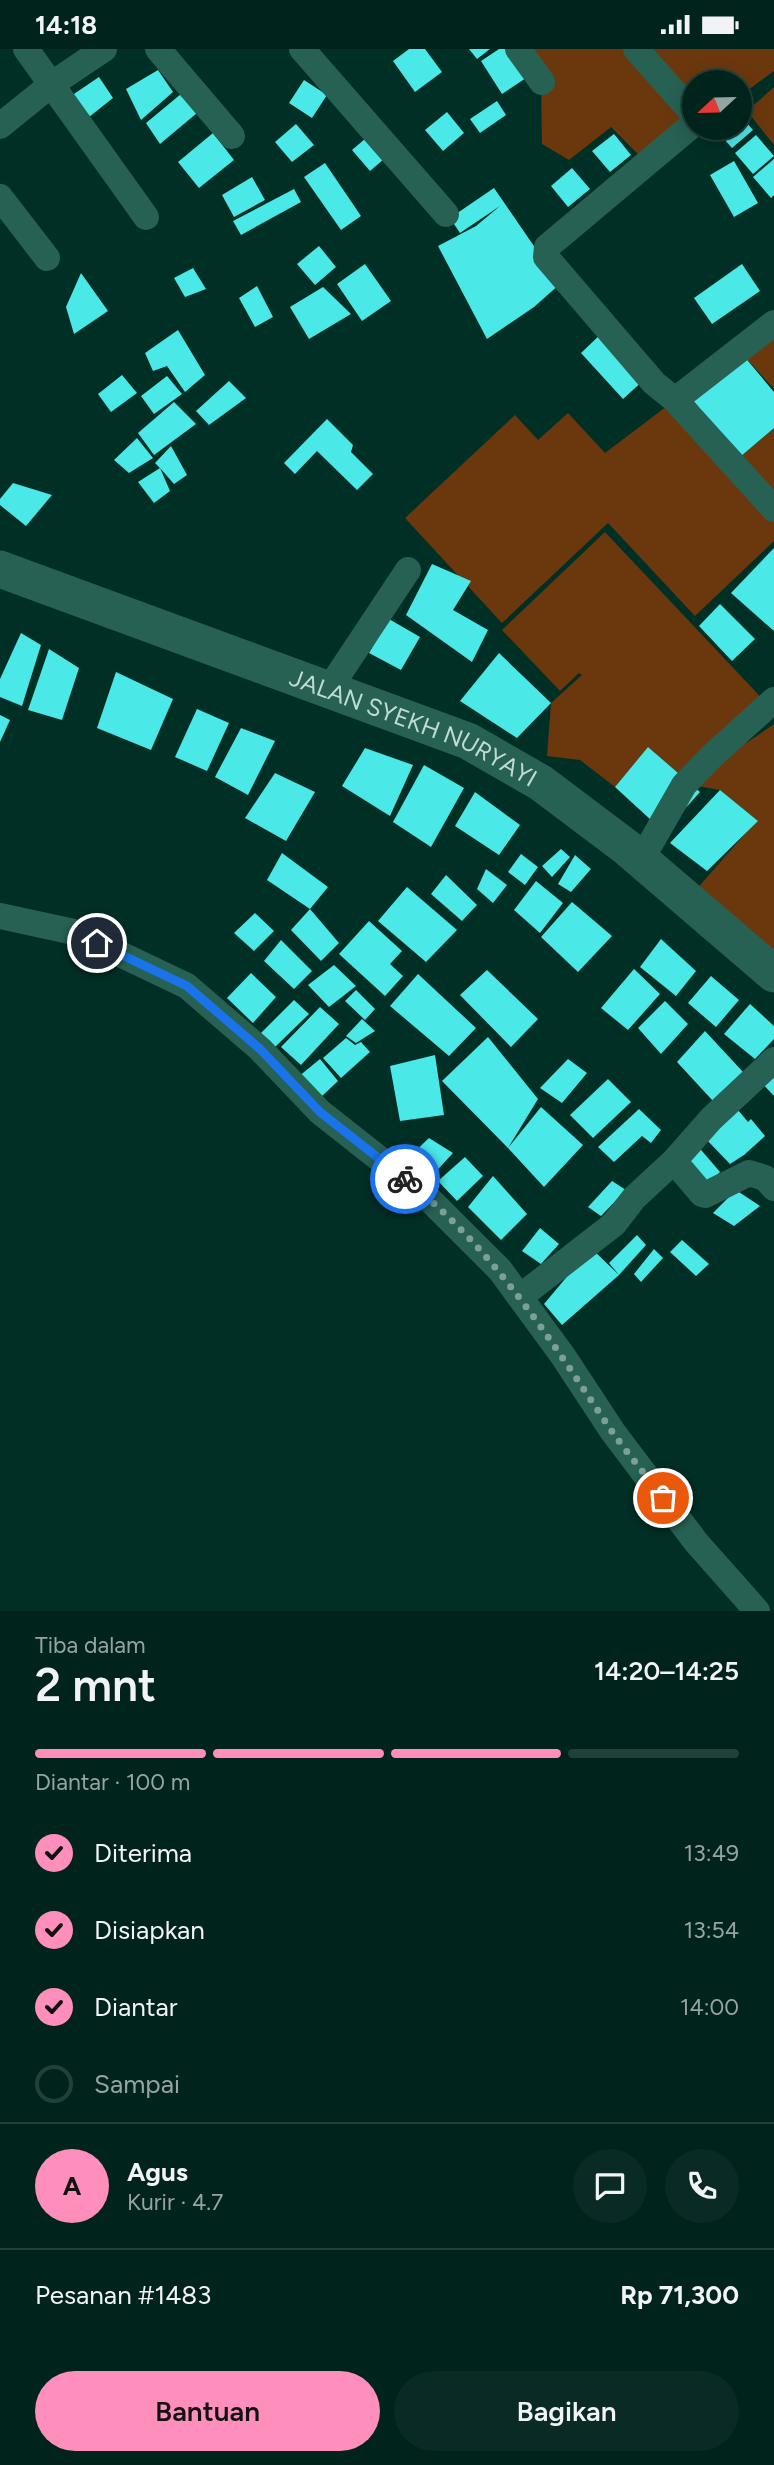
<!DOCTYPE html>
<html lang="id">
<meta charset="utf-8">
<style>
body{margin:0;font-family:Figtree,sans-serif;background:#0a2b25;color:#f1f3f6;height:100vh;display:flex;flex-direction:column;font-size:26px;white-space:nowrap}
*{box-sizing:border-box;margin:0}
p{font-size:23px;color:#95a4a3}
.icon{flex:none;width:38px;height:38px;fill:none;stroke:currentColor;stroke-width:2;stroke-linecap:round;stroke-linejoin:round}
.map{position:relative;height:1562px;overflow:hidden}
.panel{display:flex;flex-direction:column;background:#00231c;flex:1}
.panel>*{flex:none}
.needle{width:46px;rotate:248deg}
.buttons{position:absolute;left:682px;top:21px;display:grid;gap:14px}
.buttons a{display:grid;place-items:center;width:70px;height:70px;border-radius:50%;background:#00231c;box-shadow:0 4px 18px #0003,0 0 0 2px #22403b;font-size:35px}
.pin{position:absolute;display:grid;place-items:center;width:60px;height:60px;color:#fff;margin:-30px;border:4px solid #fff;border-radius:50%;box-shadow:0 2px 7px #0007}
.courier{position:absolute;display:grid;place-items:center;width:70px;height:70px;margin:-35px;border:5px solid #1a73e8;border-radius:50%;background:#fff;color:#222;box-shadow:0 2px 9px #0007}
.overview em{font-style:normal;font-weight:600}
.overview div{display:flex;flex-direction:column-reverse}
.overview{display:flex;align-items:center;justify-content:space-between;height:119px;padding:0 35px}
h1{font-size:46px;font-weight:600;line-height:52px}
.bar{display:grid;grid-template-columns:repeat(4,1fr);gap:10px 7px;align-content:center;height:84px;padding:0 35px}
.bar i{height:9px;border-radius:5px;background:#22403b}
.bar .active{background:#fe8ebc}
.bar p{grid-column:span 4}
.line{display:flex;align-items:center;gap:18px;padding:0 35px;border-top:2px solid #22403b}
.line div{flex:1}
.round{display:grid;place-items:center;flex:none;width:74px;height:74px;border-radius:37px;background:#0a2b25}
ol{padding:0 35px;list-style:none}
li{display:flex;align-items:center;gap:21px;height:77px}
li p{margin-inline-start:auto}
li .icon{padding:7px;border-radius:50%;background:#fe8ebc;color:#111;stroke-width:4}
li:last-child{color:#95a4a3}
li i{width:38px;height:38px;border:4px solid #22403b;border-radius:50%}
.primary-button{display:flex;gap:14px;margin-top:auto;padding:14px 35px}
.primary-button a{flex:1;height:80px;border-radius:42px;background:#fe8ebc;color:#111;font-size:28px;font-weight:600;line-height:80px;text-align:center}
.primary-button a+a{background:#0a2b25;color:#f1f3f6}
.status{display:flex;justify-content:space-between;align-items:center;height:49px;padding:0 35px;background:#00231c;direction:ltr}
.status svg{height:19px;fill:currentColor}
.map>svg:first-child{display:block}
</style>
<div class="status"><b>14:18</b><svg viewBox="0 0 49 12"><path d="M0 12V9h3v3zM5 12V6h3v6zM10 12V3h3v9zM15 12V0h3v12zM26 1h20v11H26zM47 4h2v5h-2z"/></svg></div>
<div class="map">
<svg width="774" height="1562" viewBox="0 0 774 1562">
<rect width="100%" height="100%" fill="#002f26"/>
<path fill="#6b380e" d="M520 0H629L687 71 642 109 611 78 569 111 542 95 541 33Z
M651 0H774V22L740 47V33H695V50Z
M774 38V96L747 62Z
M774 281V340L743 306Z
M675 351 774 456V492L695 567 608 474 502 574 405 469 515 366 538 391 568 364 605 404Z
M774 379V452L740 408Z
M605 483 774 662 745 695 774 675V915L695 842 757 771 720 741 692 736 648 698 615 738 580 711 547 707 551 654 582 626 579 624 560 642 502 581Z"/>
<path fill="#4ae8e7" d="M409 0H425L442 23 415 43 393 12Z
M469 0H490L477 10Z
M499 0H507L526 29 502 45 481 12Z
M158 21 173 43 141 71 126 40Z
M99 28 113 49 89 68 71 47Z
M304 31 327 46 312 69 289 54Z
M181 45 197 64 160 95 146 74Z
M497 52 506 66 480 84 470 70Z
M447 63 464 84 443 102 425 81Z
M740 66 753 81 732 99 714 79H740Z
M296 75 314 96 292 113 275 93Z
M373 83 391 104 370 122 352 101Z
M213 84 234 111 199 139 178 113Z
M614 85 631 106 610 123 592 102Z
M756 86 774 107 753 125 735 104Z
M774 110V146L771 149 753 128Z
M734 112 758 154 734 168 710 126Z
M325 114 361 167 341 181 304 128Z
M572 119 590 140 568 158 551 137Z
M252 128 265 151 234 168 222 146Z
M494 139 560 235 534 258 487 290 438 197 476 177 500 157 460 184 450 169Z
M294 140 301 153 241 186 233 172Z
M319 197 336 218 315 236 297 215Z
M365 215 391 252 362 272 337 235Z
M742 215 760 242 712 275 694 249Z
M193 219 206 240 185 248 174 229Z
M81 224 108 262 74 285 66 258Z
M257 237 273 268 255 278 239 249Z
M323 238 351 265 309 290 290 258Z
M178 281 205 326 185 343 167 317 153 322 145 304Z
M603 283 646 329 623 350 581 304Z
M743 306 774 343V379L740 408 691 349Z
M122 326 137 344 111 363 98 345Z
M167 327 182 345 154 365 141 347Z
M229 332 246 349 209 376 196 362Z
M174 353 196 375 154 406 138 384Z
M327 370 353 396 351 403 373 425 357 441 317 402 295 425 284 414Z
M137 389 153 409 129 424 114 411Z
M171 397 187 426 174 435 160 419 170 442 154 454 138 433 160 419 155 414Z
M13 434 52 446 26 477 0 456V450Z
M774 499V582L731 544Z
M432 515 471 532 453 561 488 581 472 613 406 566Z
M720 555 755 590 732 612 699 577Z
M389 570 420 588 401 621 369 604Z
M21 584 41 596 22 657 0 648V630Z
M49 600 79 619 62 671 28 661Z
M499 604 551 654 517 689 460 652Z
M116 623 173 650 151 701 97 679Z
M197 660 229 674 207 722 175 708Z
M0 666 10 671 0 693Z
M241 679 275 692 248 746 215 728Z
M648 698 700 743 664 783 615 738Z
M365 699 413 716 390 767 342 737Z
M424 716 464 739 431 798 393 773Z
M275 724 315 743 286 792 245 769Z
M720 741 758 772 707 822 670 794Z
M475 743 520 776 499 806 455 777Z
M561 800 570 808 552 828 542 817Z
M282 804 328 838 310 860 267 831Z
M521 805 538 818 525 836 508 823Z
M575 806 591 820 571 843 558 835Z
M486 820 507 836 493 854 477 840Z
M446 826 477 856 462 872 431 845Z
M536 832 563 854 540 884 514 861Z
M407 838 457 881 426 913 378 872Z
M572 853 612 887 578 923 541 888Z
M310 860 339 894 321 912 291 881Z
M255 864 274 882 254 902 234 884Z
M369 872 402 902 390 915 403 927 385 947 339 905Z
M661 890 696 922 676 947 640 918Z
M281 891 312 922 294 940 264 912Z
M334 916 356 937 329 958 308 936Z
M634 920 660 945 628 981 601 959Z
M487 921 538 970 511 998 460 946Z
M251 924 276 948 253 974 227 949Z
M418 925 476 979 449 1007 390 957Z
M711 927 739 951 716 978 688 954Z
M356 941 375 960 365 971 345 952Z
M294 951 309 965 274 999 261 984Z
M665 952 688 975 661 1005 638 979Z
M750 955 774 977V990L755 1010 724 985Z
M320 958 339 975 301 1016 281 998Z
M362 970 375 982 356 994 346 987Z
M705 982 743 1023 713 1052 677 1013Z
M488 988 538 1050 508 1099 442 1032Z
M346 989 355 996 361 993 370 1003 341 1029 323 1009Z
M435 1006 444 1066 400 1072 390 1017Z
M320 1010 338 1032 320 1049 298 1028Z
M568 1010 587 1024 562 1054 540 1039Z
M774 1020V1047L760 1032Z
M608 1030 631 1053 593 1089 570 1066Z
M733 1055 748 1073 751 1070 765 1087 744 1106 730 1115 703 1087Z
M541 1058 583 1096 544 1138 508 1099Z
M639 1060 661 1081 651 1094 642 1087 614 1113 598 1098Z
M429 1089 453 1104 429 1130 408 1109Z
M696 1095 720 1123 703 1141 686 1117Z
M465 1108 483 1127 457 1152 438 1132Z
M493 1127 527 1165 501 1191 468 1158Z
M612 1132 626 1141 601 1167 588 1158Z
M736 1141 760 1157 734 1177 713 1164Z
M540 1179 559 1195 541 1215 522 1202Z
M637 1186 646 1196 619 1226 562 1276 544 1255 591 1199 619 1226 609 1214Z
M682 1191 709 1215 696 1227 670 1203Z
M654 1200 663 1209 641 1233 634 1225Z"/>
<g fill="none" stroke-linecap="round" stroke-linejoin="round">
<path stroke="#276153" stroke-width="26" d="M26 0 146 168
M158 0 232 87
M302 0 446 165
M518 0 542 33
M636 0 691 62 693 72 691 77 547 198 546 208 654 334 675 351 774 274
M0 77 52 35 104 0
M0 148 47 209
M675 351 774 460
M329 640 408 521
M641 811 684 736 711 708 774 651
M0 867 74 883 187 937 260 1000 320 1063 424 1145 500 1221 563 1307 613 1383 696 1493 757 1562
M674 1112 702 1145 705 1146 749 1124 765 1129 774 1139
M520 1248 614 1175 634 1149 674 1112 711 1070 774 1011"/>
<path stroke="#276153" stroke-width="37" id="s1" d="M0 520 468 692 541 734 626 798 774 925"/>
</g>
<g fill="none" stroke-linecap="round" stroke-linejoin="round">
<path stroke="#7c9f96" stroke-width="7" stroke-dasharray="0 12.6" d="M405 1130C493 1199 550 1290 611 1381 627 1404 646 1426 663 1449"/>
<path stroke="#1a73e8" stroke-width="9" d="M97 894 187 937 260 1000 320 1063 405 1130"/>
</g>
<g text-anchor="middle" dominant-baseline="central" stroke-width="7" stroke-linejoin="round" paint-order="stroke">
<g font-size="24" fill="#bfdcd3" stroke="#00150f">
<text stroke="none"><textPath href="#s1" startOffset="443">JALAN SYEKH NURYAYI</textPath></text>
</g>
</g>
</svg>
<div class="buttons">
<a><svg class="needle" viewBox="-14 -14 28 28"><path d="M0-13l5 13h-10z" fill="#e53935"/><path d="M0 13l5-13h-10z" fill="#95a4a3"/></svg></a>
</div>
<div class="pin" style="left:663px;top:1449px;background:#ea580c"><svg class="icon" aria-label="bag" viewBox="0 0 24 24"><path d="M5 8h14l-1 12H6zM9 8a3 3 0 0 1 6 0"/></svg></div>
<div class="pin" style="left:97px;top:894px;background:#1f2937"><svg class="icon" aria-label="home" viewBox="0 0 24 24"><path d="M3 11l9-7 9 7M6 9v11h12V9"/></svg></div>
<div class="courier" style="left:405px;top:1130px"><svg class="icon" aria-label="bike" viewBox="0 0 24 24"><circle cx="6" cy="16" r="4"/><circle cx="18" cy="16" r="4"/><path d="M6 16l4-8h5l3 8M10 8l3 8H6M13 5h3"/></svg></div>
</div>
<section class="panel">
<div class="overview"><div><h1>2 mnt</h1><p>Tiba dalam</p></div><em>14:20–14:25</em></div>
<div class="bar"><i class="active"></i><i class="active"></i><i class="active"></i><i></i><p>Diantar · 100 m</p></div>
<ol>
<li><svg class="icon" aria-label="check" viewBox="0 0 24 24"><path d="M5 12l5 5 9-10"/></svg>Diterima<p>13:49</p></li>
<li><svg class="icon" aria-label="check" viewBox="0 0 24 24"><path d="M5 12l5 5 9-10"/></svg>Disiapkan<p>13:54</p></li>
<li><svg class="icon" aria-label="check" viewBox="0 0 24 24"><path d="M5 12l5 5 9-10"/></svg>Diantar<p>14:00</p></li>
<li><i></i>Sampai</li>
</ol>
<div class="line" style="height:126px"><b class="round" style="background:#fe8ebc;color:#111">A</b><div><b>Agus</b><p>Kurir · 4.7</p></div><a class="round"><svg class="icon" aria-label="chat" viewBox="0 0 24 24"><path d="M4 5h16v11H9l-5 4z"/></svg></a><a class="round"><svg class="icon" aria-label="phone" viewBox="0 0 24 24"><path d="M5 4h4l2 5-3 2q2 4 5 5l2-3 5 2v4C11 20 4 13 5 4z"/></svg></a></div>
<div class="line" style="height:91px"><div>Pesanan #1483</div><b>Rp 71,300</b></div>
<div class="primary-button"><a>Bantuan</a><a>Bagikan</a></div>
</section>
